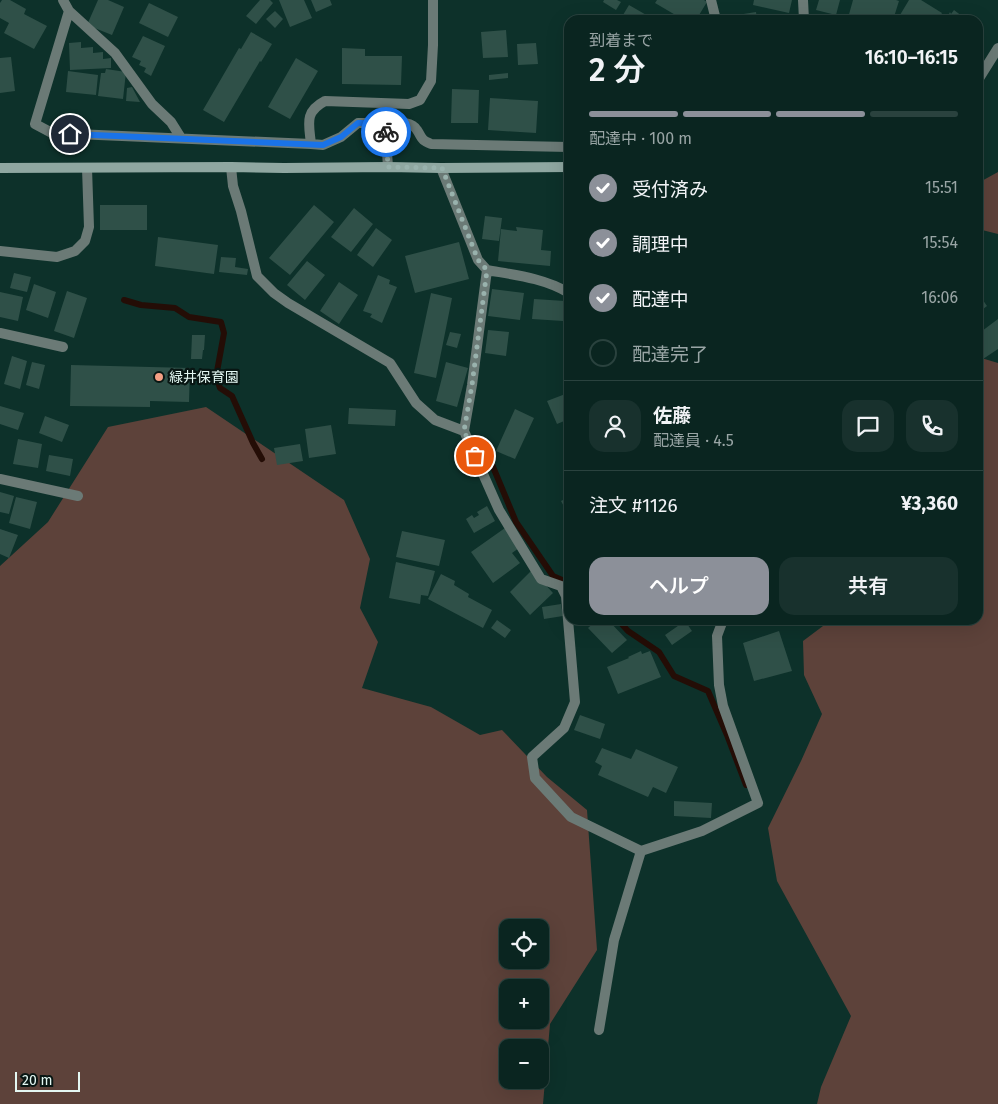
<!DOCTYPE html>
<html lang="ja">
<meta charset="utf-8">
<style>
body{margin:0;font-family:"Fira Sans","Noto Sans JP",sans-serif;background:#18312d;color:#f1f3f6;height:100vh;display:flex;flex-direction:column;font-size:19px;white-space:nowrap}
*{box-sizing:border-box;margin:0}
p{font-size:16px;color:#99a5a5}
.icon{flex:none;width:28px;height:28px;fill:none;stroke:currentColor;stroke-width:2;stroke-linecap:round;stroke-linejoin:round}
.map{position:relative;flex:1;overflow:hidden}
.side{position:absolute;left:564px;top:15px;width:419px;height:610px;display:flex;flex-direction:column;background:#0a2520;border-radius:15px;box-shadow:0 5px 20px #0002,0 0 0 1px #2a423e}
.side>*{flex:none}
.buttons{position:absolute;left:499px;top:919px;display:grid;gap:10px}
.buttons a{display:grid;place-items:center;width:50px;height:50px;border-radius:10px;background:#0a2520;box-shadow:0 5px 20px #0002,0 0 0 1px #2a423e;font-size:25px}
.scale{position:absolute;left:15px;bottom:12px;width:65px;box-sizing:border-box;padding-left:5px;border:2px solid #e4f8f3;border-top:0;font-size:14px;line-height:18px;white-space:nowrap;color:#e4f8f3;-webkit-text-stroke:4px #081613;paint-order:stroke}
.pin{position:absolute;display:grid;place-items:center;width:42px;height:42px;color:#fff;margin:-21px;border:2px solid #fff;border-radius:50%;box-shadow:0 1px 5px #0007}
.courier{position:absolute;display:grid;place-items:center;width:50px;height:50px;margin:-25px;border:4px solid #1a73e8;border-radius:50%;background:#fff;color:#222;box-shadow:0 1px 6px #0007}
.headline em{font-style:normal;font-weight:600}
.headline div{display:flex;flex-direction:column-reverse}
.headline{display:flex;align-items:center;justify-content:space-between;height:85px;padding:0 25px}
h1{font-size:32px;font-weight:600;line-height:38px}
.bar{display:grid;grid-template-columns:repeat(4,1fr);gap:8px 5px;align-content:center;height:60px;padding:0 25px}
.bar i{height:6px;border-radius:4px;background:#2a423e}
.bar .on{background:#8c9099}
.bar p{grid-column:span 4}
.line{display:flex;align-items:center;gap:12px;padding:0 25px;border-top:1px solid #2a423e}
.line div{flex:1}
.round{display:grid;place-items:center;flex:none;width:52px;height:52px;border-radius:15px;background:#18312d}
ol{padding:0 25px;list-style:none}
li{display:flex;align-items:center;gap:15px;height:55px}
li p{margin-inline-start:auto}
li .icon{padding:5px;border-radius:50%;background:#8c9099;color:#fff;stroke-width:4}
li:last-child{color:#99a5a5}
li i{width:28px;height:28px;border:2px solid #2a423e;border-radius:50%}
.action{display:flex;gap:10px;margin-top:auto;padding:10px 25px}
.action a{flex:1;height:58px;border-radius:15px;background:#8c9099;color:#fff;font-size:20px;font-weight:600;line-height:58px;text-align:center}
.action a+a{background:#18312d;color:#f1f3f6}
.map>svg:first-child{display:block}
</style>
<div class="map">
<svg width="998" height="1104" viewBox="0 0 998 1104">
<rect width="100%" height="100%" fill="#0d312a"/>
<path fill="#5d423a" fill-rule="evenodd" d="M998 172V234L978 229V183Z
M978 357 998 363V1104H817L821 1087 851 1016 777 881 768 828 801 761 822 714 804 675 803 641 823 626 826 620H978Z
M206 407 344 500 370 559 360 608 378 642 362 688 431 707 480 735 502 730 547 777 587 810 597 950 550 1024 543 1104H0V566L48 522 108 427ZM508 928H540V960H508ZM508 988H540V1020H508ZM508 1048H540V1080H508Z"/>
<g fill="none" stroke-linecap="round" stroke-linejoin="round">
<path stroke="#240d06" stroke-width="6" d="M124 300 141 305 175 308 189 317 221 322 224 333 216 377 220 388 232 396 253 443 262 459
M476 438 491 462 516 522 553 576 569 583
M618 620 628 631 659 652 674 676 708 691 727 735 746 785"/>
</g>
<path fill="#2f5048" d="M2 0H10L26 9 24 14 47 26 34 49 4 33 9 23 0 18V3Z
M98 0H108L124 7 112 35 87 25Z
M260 0H270L273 3 256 24 246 16Z
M279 0H304L312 18 290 27Z
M311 0H330L332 5 316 12Z
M604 0H617L621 2 616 10 603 2Z
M657 0H704L707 2 696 20H684L655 3Z
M754 0H792L789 13 753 5Z
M819 0H840L836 15 816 10Z
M853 0H896L899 1 893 20H855L848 18Z
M909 0H921L942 13 938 20H908L900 15Z
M149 3 178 17 168 37 139 23Z
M629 5 655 20H633L623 15Z
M954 10 967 20H941L943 16 947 18 950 12 951 14Z
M275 11 283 19 275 28 266 19Z
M756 12 757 20H732L731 16Z
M506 30 508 57 483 58 481 32Z
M251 32 272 44 261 62 260 61 224 122 203 110 239 48 241 49Z
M143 36 165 46 151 76 144 72 146 68 139 65 141 61 132 57Z
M81 42V48L93 47V53L103 52V59L111 58V68L70 70 69 43Z
M536 43 538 64 518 65 517 44Z
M342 48 365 49V56H402L401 85 342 84Z
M11 57 15 91 0 93V58Z
M296 58 318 71 290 119 268 107Z
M106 69 126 72 123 99 98 96 101 73H105Z
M68 71 98 75 96 95 66 92Z
M508 73V78L489 80V75Z
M132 87 140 102 126 101 127 88Z
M452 89 479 90 478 123H451Z
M490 98 538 101 536 133 488 130Z
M100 205H147V230H100Z
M314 205 334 222 290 275 269 258Z
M354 208 373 224 351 252 331 237Z
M485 216 502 218 499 241 482 239Z
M516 227 543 230 541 250 551 251 550 266 498 261 501 229 517 231Z
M376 228 392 240 373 267 357 255Z
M158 237 218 245 214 274 155 266Z
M459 242 469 279 415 293 405 256Z
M221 257 236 258 235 267 248 269 247 275 219 272Z
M307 261 325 275 305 300 287 285Z
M14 273 31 277 27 292 10 288Z
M378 275 390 280 389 284 397 287 382 323 370 317 372 314 363 311Z
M339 282 358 295 339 324 320 311Z
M34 284 56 292 48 318 26 310Z
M492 289 524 293 520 320 488 316Z
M67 291 87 298 74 338 54 331Z
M0 292 23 297 18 321 0 317Z
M431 293 452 298 436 378 414 373Z
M978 293 987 306 978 313Z
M534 299 565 301 563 321 532 319Z
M998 319V349L983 359 978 352V334Z
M488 330 509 332 506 356 485 353Z
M450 332 461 334 457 348 446 345Z
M192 335H205L204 350H203L202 359H191Z
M12 356 27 361 20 389 4 384Z
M32 362 45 365 39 389 26 385Z
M446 362 468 368 457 407 436 401Z
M71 365 190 368 189 402 150 401V407L70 406Z
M568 393 569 395V419L557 424 547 401Z
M0 406 24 413 18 430 0 424Z
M349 408 396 410 395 426 348 424Z
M515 409 534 418 515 459 496 451Z
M45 416 69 425 62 442 39 433Z
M331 425 336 454 309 458 305 429Z
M18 439 42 444 38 468 13 464Z
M300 444 303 461 277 465 274 448Z
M49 455 73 459 70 476 46 471Z
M0 492 14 496 9 514 0 512Z
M16 497 37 502 30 529 9 523Z
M569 497V516L561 501Z
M487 506 495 521 474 533 466 519 472 515 474 518 479 515 477 512Z
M505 528 519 548 512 553 520 563 493 583 471 552Z
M0 529 18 535 9 558 0 554Z
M402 531 445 540 439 566 396 557Z
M396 562 435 571 428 596 421 595 420 604 389 598Z
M532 570 553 593 530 615 510 592Z
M441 574 455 581 454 585 469 594 468 597 492 610 483 628 428 599Z
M561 604 563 616 544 619 542 607Z
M497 620 511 630 505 638 491 628Z
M597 620H608L627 640 612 653 588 628Z
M685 621 692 631 672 645 665 635Z
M779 631 792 671 754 681 743 643Z
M641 651 642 654 650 651 661 677 618 694 607 667 629 658 628 657Z
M580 715 605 724 600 739 574 730Z
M602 748 631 759 636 749 678 767 666 793 653 787 648 797 598 775 602 766 595 762Z
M674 801 712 803 711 818 674 816Z"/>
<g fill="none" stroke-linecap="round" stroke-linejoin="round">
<path stroke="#6b7a76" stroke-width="10" d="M63 0 69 11 115 53 152 104 171 122 181 138
M711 0 716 20
M803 0 804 20
M69 11 35 124 52 133 311 144
M978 80 998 48
M385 123C395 123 411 120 417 130 423 139 420 139 431 144L569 147
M231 167 233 186 241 211 257 276 274 293 288 303 390 363 416 403 435 420 464 431
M388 167 385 123H358L341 137 323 145 311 144C309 124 304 112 325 101L409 104 420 100 431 81 433 45V0
M441 168 478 260 487 270 472 385 464 431 499 510 541 579 561 586 566 596 575 702 564 728 532 757 535 778 571 817 641 851 702 831 758 803 723 706 719 685 717 636 723 620
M0 251 57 257 75 251 85 241 89 227 87 168
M487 270C515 275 544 278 569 293
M0 333 63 347
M0 479 78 496
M599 1030 614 940 641 851"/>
<path stroke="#8fa7a1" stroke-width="10" d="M0 168 231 167 284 168 388 167 441 168 569 167"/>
</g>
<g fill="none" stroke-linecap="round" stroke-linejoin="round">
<path stroke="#99b2ad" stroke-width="5" stroke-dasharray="0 9" d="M386 132 388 167 442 168 478 260 487 270 472 385 464 431 475 456"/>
<path stroke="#1a73e8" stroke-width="6" d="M70 134 323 145 341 137 358 123H385L386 132"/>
</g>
<circle fill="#f39f84" stroke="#081613" stroke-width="2" cx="159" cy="377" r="5"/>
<g text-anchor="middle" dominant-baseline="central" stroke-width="4.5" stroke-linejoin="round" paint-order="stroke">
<g font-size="14" fill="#e4f8f3" stroke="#081613" text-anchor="start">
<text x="169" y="377">緑井保育園</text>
</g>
</g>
</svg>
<div class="buttons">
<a><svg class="icon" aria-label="locate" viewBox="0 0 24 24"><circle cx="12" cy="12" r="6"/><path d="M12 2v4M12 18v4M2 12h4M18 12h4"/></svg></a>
<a>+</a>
<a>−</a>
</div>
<div class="scale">20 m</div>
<div class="pin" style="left:475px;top:456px;background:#ea580c"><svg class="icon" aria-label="bag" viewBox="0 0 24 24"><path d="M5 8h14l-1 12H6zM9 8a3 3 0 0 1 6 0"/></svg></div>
<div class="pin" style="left:70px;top:134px;background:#1f2937"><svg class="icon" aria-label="home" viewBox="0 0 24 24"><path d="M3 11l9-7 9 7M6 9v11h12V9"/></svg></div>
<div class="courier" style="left:386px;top:132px"><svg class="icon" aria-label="bike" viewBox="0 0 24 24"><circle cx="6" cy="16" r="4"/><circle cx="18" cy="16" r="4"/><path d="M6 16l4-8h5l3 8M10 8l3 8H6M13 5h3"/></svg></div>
<section class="side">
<div class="headline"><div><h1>2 分</h1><p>到着まで</p></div><em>16:10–16:15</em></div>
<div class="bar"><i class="on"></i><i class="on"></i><i class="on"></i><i></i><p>配達中 · 100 m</p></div>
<ol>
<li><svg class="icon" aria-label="check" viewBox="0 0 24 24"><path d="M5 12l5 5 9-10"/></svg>受付済み<p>15:51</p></li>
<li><svg class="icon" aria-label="check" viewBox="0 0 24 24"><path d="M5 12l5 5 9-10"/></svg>調理中<p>15:54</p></li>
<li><svg class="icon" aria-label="check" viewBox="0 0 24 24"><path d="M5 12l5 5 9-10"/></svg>配達中<p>16:06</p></li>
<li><i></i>配達完了</li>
</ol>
<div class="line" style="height:90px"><a class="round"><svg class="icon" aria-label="person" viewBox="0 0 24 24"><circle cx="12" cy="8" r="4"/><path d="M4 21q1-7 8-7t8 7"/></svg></a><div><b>佐藤</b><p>配達員 · 4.5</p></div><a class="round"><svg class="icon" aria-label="chat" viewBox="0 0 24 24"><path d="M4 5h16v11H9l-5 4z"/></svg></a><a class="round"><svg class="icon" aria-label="phone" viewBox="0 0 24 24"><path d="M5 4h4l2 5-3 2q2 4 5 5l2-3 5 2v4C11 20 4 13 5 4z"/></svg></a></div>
<div class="line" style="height:65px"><div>注文 #1126</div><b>¥3,360</b></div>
<div class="action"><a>ヘルプ</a><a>共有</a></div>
</section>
</div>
